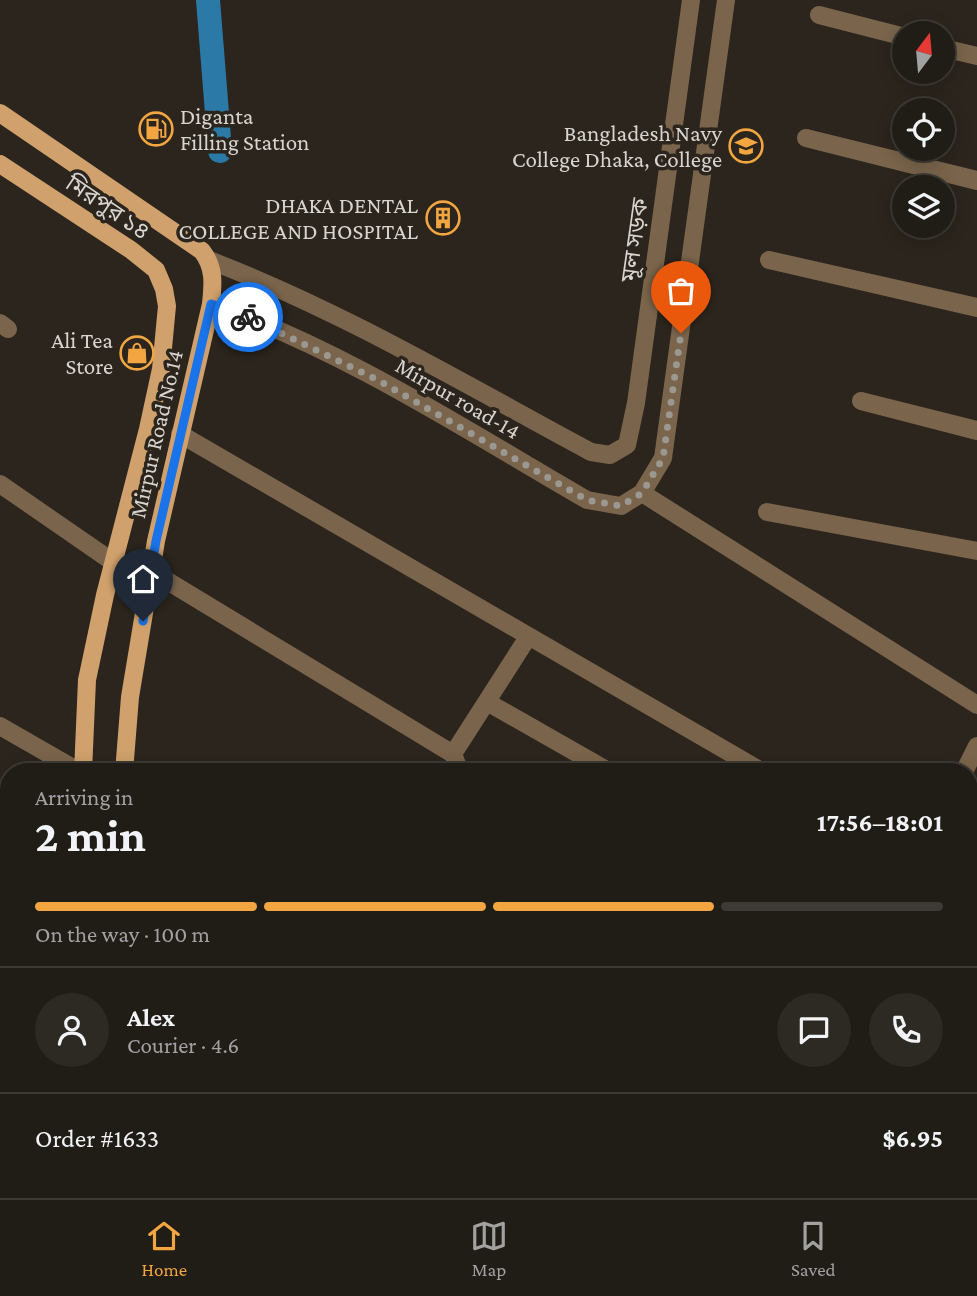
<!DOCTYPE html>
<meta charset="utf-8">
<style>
body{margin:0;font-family:"Crimson Pro","Noto Sans Bengali",serif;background:#2d2923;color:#f1f3f6;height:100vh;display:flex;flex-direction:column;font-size:26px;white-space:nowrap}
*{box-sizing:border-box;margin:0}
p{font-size:23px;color:#a2a1a1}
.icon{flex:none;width:38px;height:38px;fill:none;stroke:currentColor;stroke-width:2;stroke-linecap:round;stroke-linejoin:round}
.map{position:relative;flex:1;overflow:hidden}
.drawer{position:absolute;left:0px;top:763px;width:978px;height:436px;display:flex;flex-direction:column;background:#201c16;border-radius:28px 28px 0 0;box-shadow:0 4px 18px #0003,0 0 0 2px #3d3a35}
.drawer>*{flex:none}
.needle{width:46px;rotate:16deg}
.controls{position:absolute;left:892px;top:21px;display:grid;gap:14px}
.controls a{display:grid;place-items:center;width:63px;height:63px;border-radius:50%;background:#201c16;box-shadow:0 4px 18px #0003,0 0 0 2px #3d3a35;font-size:35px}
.pin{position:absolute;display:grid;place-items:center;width:60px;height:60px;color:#fff;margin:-72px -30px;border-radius:50% 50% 50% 0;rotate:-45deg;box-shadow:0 0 7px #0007}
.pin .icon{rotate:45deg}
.courier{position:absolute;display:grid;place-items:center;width:70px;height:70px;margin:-35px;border:5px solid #1a73e8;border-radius:50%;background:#fff;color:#222;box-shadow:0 2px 9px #0007}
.overview em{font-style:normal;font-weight:700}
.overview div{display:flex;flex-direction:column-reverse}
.overview{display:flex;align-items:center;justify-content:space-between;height:119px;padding:0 35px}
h1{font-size:46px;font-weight:700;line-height:52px}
.bar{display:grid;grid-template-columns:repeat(4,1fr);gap:10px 7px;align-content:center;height:84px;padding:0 35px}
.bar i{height:9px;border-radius:5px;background:#3d3a35}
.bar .selected{background:#f2a541}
.bar p{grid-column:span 4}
.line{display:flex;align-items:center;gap:18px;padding:0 35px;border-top:2px solid #3d3a35}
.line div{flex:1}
.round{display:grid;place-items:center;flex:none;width:74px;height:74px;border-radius:37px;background:#2d2923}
.dock{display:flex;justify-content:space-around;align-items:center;height:98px;border-top:2px solid #3d3a35;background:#201c16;font-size:19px;color:#a2a1a1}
.dock a{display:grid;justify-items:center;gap:4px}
.dock .selected{color:#f2a541}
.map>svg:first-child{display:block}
</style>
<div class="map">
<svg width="977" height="1198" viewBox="0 0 977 1198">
<rect width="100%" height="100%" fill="#2b251d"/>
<path fill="#2c541d" d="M886 1190H944L943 1198H905Z"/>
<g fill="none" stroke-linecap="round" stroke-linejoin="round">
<path stroke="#2a79a7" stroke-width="24" d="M208 0 220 151"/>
<path stroke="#7a644b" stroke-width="18" d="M819 15 905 37
M943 48 977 56
M977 180 806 138 977 181
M209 260C342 311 466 385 591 452L610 455 627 445 636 403 691 0
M211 304C341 348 469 432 587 500L621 506 642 493 663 458 726 0
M977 307 769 260 977 308
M0 323 8 329
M977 430 861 401 977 431
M180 434 763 772
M0 484 113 562
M642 493 977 705
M977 551 767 512 977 551
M151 571 453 754 460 772
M487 702 610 772
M0 726 80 772
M453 754 528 637
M964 772 977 746
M0 892H9
M0 1097 9 1098
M772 1190 787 1198"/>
<path stroke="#d0a16c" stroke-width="18" d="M0 113 202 251C215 268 213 284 211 304L156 541 130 697 124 772
M0 164 131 250 156 270 164 289 167 306 161 369 148 429 105 595 87 680 83 772
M58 1198 59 1190
M91 1198 92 1190"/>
</g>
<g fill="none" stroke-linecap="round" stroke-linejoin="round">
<path stroke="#9b9791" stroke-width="7" stroke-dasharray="0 12.6" d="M248 317 376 379 587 500 621 506 642 493 663 458 681 333"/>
<path stroke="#1a73e8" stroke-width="9" d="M143 621 156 541 211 304 248 317"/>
</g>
<defs>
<symbol id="fuel-ring" viewBox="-11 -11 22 22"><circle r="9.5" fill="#2b251d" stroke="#f2a541" stroke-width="1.5"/><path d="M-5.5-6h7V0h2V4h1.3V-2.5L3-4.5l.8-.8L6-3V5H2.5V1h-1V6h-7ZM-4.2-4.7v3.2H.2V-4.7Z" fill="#f2a541"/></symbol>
<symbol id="university-ring" viewBox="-11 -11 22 22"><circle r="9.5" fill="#2b251d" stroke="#f2a541" stroke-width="1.5"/><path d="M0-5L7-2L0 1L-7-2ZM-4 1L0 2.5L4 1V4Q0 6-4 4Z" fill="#f2a541"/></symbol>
<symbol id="building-ring" viewBox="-11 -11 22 22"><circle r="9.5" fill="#2b251d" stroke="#f2a541" stroke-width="1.5"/><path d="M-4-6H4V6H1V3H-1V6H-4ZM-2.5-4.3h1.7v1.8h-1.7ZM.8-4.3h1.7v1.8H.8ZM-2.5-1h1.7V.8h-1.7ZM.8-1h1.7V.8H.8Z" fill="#f2a541"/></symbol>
<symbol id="shop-ring" viewBox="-11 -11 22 22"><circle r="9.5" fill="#2b251d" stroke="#f2a541" stroke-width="1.5"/><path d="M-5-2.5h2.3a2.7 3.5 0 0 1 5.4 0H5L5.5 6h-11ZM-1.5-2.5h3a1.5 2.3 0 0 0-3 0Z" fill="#f2a541"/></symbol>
</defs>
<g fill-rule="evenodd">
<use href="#fuel-ring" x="137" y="110" width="38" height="38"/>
<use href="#university-ring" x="727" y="127" width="38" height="38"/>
<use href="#building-ring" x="424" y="199" width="38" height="38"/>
<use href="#shop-ring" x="118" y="334" width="38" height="38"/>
</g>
<g text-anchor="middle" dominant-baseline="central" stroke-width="7" stroke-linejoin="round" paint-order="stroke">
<g font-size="23" fill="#d8d4cf" stroke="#2b251d" text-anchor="end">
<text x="180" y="116" text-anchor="start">Diganta<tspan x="180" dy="26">Filling Station</tspan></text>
<text x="722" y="133">Bangladesh Navy<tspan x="722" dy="26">College Dhaka, College</tspan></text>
<text x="418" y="205">DHAKA DENTAL<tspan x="418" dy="26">COLLEGE AND HOSPITAL</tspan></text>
<text x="113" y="340">Ali Tea<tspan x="113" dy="26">Store</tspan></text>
</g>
<g font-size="23" fill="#d8d4cf" stroke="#2b251d">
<text transform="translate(108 207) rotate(34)">মিরপুর ১৪</text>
<text transform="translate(634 240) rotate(-82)">মূল সড়ক</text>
<text transform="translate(458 398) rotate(30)">Mirpur road-14</text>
<text transform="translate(156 434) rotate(-77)">Mirpur Road No.14</text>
</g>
</g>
</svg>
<div class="controls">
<a><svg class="needle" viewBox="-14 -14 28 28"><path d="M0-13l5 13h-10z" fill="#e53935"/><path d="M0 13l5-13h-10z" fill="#a2a1a1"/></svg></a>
<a><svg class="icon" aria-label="locate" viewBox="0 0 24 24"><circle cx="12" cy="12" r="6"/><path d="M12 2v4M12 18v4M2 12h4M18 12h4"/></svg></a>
<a><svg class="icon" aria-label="layers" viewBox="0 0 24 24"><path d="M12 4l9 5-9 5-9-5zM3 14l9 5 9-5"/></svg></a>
</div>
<div class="pin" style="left:681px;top:333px;background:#ea580c"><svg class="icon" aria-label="bag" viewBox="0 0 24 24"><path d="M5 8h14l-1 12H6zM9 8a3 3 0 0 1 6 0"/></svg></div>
<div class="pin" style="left:143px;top:621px;background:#1f2937"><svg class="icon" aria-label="home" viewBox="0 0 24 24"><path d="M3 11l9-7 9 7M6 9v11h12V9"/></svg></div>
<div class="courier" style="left:248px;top:317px"><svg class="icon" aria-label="bike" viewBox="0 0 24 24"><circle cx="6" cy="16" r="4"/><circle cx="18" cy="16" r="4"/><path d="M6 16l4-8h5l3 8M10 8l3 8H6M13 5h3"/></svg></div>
<section class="drawer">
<div class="overview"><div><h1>2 min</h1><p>Arriving in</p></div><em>17:56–18:01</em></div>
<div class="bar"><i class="selected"></i><i class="selected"></i><i class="selected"></i><i></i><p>On the way · 100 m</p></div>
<div class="line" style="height:126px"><a class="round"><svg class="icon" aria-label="person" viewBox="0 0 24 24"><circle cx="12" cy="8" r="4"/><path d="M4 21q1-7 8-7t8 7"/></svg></a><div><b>Alex</b><p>Courier · 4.6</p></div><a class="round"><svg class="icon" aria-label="chat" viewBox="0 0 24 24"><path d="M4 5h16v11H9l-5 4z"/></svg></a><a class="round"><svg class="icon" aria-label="phone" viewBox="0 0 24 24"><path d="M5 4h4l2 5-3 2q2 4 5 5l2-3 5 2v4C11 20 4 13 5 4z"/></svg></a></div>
<div class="line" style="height:91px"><div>Order #1633</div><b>$6.95</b></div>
</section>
</div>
<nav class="dock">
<a class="selected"><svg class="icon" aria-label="home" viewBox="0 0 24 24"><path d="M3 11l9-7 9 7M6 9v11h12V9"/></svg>Home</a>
<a><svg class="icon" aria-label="map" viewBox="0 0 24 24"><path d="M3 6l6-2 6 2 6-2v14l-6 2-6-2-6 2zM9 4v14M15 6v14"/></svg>Map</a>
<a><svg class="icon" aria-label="saved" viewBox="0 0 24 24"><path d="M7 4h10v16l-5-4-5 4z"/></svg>Saved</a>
</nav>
